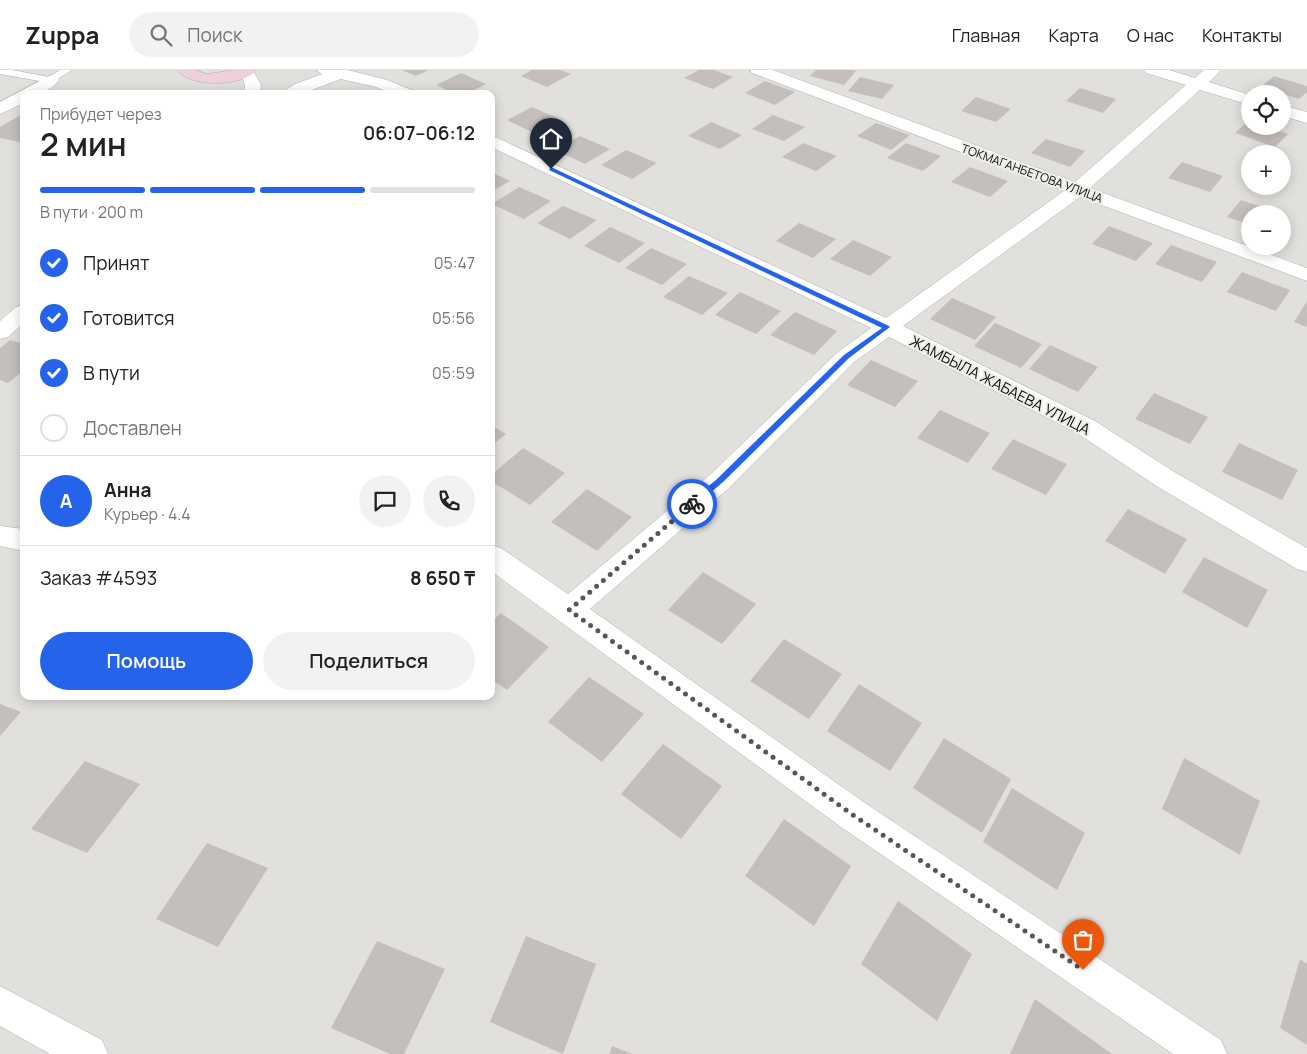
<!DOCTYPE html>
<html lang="ru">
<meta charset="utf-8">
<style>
body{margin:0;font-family:Manrope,sans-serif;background:#f2f2f2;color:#222;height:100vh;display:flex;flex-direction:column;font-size:19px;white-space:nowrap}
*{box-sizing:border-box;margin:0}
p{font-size:16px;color:#767676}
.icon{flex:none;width:28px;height:28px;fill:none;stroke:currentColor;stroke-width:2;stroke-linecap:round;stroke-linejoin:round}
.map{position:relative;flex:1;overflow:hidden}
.drawer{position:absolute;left:20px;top:20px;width:475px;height:610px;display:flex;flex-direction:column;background:#fff;border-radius:10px;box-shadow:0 2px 12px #0003}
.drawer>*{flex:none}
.tools{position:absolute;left:1241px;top:15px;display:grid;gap:10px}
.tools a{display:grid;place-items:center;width:50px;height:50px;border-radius:50%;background:#fff;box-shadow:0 2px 12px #0003;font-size:25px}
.pin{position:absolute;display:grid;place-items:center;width:42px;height:42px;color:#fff;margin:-51px -21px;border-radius:50% 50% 50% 0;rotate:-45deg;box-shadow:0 0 5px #0007}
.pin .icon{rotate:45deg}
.courier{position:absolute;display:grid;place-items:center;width:50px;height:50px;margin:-25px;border:4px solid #2563eb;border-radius:50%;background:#fff;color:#222;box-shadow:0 1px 6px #0007}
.head em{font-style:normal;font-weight:600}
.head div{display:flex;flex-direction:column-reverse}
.head{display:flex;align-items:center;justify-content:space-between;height:85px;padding:0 20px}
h1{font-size:32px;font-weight:600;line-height:38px}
.bar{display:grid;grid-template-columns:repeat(4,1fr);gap:8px 5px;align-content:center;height:60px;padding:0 20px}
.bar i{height:6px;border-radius:4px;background:#e0e0e0}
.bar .current{background:#2563eb}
.bar p{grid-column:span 4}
.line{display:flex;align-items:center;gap:12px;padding:0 20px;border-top:1px solid #e0e0e0}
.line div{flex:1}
.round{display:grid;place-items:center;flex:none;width:52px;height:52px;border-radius:26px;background:#f2f2f2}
ol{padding:0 20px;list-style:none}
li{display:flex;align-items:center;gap:15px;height:55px}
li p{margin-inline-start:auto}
li .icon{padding:5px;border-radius:50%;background:#2563eb;color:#fff;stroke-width:4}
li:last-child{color:#767676}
li i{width:28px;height:28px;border:2px solid #e0e0e0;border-radius:50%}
.button{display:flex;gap:10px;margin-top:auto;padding:10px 20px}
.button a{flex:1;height:58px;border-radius:30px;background:#2563eb;color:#fff;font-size:20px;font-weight:600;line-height:58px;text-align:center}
.button a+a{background:#f2f2f2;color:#222}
header{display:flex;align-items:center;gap:30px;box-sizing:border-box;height:70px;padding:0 25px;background:#fff;border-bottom:1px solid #e0e0e0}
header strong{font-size:24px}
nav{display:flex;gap:28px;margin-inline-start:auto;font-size:18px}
.search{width:350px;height:45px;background:#f2f2f2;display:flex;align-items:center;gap:12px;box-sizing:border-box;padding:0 18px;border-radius:28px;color:#767676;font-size:19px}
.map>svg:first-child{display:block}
</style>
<header>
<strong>Zuppa</strong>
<div class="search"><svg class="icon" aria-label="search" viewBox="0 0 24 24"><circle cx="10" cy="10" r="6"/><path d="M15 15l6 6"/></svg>Поиск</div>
<nav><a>Главная</a><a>Карта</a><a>О нас</a><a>Контакты</a></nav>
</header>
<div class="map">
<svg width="1307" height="984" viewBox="0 0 1307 984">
<rect width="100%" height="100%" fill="#e2e0dc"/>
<path fill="#c4bfbd" d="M402 0H429L416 6Z
M532 0H560L571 4 547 17 521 6Z
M699 0H714L733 7 713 19 684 8Z
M816 0H851L856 1 844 15 810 6Z
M461 3 486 14 467 24H455L436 15Z
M1274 6 1307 16V22L1299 29 1261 17Z
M860 7 894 15 882 29 848 21Z
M765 11 795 22 775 35 745 23Z
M1080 18 1116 29 1103 43 1066 31Z
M976 27 1011 39 996 52 961 41Z
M532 37 559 49 534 63 507 50Z
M24 43V73L0 68V57Z
M773 45 805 57 784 71 752 59Z
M1249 50 1250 56H1266L1288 64 1275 77 1235 63Z
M711 52 742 65 720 79 688 66Z
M876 53 910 65 891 80 857 66Z
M580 66 610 79 585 94 555 80Z
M1046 69 1085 81 1070 97 1031 83Z
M803 73 837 86 816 101 782 87Z
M906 73 941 86 923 101 887 88Z
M626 80 657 93 632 109 601 95Z
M1182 92 1223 106 1210 122 1168 108Z
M970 97 1008 111 990 127 951 112Z
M491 102 510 111 491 122Z
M519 117 551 131 524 149 492 134Z
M1241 130 1279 143V144H1250V155L1227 147Z
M563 136 597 150 570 169 537 153Z
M799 153 836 169 813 188 776 171Z
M1109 156 1153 173 1136 191 1092 174Z
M610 157 645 173 619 193 584 176Z
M853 170 892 187 870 206 830 189Z
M1171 175 1217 192 1202 212 1155 194Z
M651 178 687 194 662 215 625 198Z
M1242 202 1290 220 1276 241 1227 222Z
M689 206 728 223 702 245 663 227Z
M740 222 781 241 756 264 715 245Z
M952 228 996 247 975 270 930 249Z
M1307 231V257L1294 252Z
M795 242 837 261 814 285 770 265Z
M995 253 1042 274 1021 298 974 276Z
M10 270 24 274V300L8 313 0 310V278Z
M1050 275 1098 297 1078 322 1029 299Z
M871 290 918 311 895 337 847 315Z
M1154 323 1208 347 1190 374 1135 349Z
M940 340 990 363 968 393 917 368Z
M491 355 506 364 491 376Z
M1013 369 1067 394 1046 425 991 399Z
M1239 373 1298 400 1282 430 1222 402Z
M523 378 565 403 530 435 491 411V405Z
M587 419 632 447 597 481 551 452Z
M1128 439 1187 469 1165 504 1105 471Z
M1204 487 1268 520 1247 558 1182 522Z
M703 502 756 534 722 574 668 540Z
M501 543 549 577 507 620 491 609V552Z
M784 569 842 604 809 649 750 611Z
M589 607 644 644 602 692 548 652Z
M859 614 922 653 890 701 827 661Z
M0 634 21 642 0 666Z
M944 668 1011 709 982 763 913 718Z
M663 674 722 716 681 769 621 724Z
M1184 688 1260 731 1240 785 1162 739Z
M85 691 140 714 87 783 31 759Z
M1012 718 1085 763 1057 820 983 772Z
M784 749 851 796 814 856 745 806Z
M207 773 268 798 218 877 156 849Z
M898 831 972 884 937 951 861 894Z
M526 866 596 894 563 984 490 952Z
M377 871 445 899 404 984H390L331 958Z
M1300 889 1307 894V975L1280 958Z
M1035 929 1112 984H1010Z
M612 976 632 984H609Z"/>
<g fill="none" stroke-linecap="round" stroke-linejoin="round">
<defs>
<path id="lane" d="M0 0H12L49 7 60 0H72L51 13 0 4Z"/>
<path id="street" d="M239 0H253L261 15 260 24H244L245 15Z
M316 0H348L387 10 414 21 416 24H393L376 17 341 9 301 24H280L295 14 322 4Z
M750 0H773L1075 112 1186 15 1146 3 1144 0H1169L1195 8 1204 0H1221L1209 12 1250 25V35L1200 20 1090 118 1307 198V211L1080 127 903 256 1095 351 1176 403 1307 478V502L1297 499 1158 417 1077 363 889 267 854 292 729 418 590 539 865 733 1221 970 1227 984H1173L841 757 491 501V475L501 478 568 524 711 404 838 282 871 258 491 77V65L886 248 1064 121 752 3Z
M51 5 57 7 59 10C51 22 37 24 24 24V33L0 44V32Z
M1282 35 1307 42V53L1282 46Z
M24 235V253L8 267 0 269V251L16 237Z
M0 456 24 459V481L0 476Z
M0 916 102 970 108 984H50L0 956Z"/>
<path id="secondary" d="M177 0H195L207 4 234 0H256C244 17 190 18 177 0Z"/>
</defs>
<use href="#lane" stroke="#afaea9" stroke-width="1"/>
<use href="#street" stroke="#afaea9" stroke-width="1"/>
<use href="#secondary" stroke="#afaea9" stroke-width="1"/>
<use href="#lane" fill="#fff" fill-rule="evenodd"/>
<use href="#street" fill="#fff" fill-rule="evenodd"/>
<use href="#secondary" fill="#eed0da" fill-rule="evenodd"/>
</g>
<path fill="#2563eb" d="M551 97 889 256 890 257 849 288 723 412 695 436H690V432L717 409 844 285 882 258 549 100Z"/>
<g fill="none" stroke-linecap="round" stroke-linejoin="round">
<path stroke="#585755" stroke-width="5" stroke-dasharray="0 9" d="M692 434 569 540 853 745 1083 900"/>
</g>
<g text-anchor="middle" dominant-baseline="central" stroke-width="4.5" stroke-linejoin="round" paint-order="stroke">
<g font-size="12" fill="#0e0d0c" stroke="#efeee9">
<text transform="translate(1032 103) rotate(20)">ТОКМАГАНБЕТОВА УЛИЦА</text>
</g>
<g font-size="15" fill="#0e0d0c" stroke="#efeee9">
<text transform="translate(1000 315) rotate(27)">ЖАМБЫЛА ЖАБАЕВА УЛИЦА</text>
</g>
</g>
</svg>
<div class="tools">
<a><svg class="icon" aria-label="locate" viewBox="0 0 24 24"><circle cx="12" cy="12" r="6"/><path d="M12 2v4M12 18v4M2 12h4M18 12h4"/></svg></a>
<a>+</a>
<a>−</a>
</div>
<div class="pin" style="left:1083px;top:900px;background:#ea580c"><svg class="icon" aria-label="bag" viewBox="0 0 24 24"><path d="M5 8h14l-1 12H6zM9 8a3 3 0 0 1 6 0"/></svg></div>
<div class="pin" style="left:551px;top:99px;background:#1f2937"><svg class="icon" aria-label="home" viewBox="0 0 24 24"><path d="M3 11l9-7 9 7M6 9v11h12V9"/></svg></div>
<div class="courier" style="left:692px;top:434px"><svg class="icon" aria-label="bike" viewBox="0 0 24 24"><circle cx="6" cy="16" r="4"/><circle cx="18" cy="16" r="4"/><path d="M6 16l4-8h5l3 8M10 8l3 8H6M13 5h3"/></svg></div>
<section class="drawer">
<div class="head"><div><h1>2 мин</h1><p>Прибудет через</p></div><em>06:07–06:12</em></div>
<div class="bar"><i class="current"></i><i class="current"></i><i class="current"></i><i></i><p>В пути · 200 m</p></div>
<ol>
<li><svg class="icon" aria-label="check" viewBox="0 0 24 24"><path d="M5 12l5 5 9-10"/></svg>Принят<p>05:47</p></li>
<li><svg class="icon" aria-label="check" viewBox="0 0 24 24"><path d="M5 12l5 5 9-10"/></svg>Готовится<p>05:56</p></li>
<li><svg class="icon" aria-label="check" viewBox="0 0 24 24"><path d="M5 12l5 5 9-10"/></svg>В пути<p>05:59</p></li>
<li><i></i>Доставлен</li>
</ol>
<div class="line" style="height:90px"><b class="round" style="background:#2563eb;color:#fff">А</b><div><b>Анна</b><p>Курьер · 4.4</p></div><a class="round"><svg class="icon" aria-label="chat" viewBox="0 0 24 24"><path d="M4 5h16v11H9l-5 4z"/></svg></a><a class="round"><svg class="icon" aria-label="phone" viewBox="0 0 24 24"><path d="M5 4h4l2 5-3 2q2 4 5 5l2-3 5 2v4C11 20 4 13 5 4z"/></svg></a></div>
<div class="line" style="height:65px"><div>Заказ #4593</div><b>8 650 ₸</b></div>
<div class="button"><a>Помощь</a><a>Поделиться</a></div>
</section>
</div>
